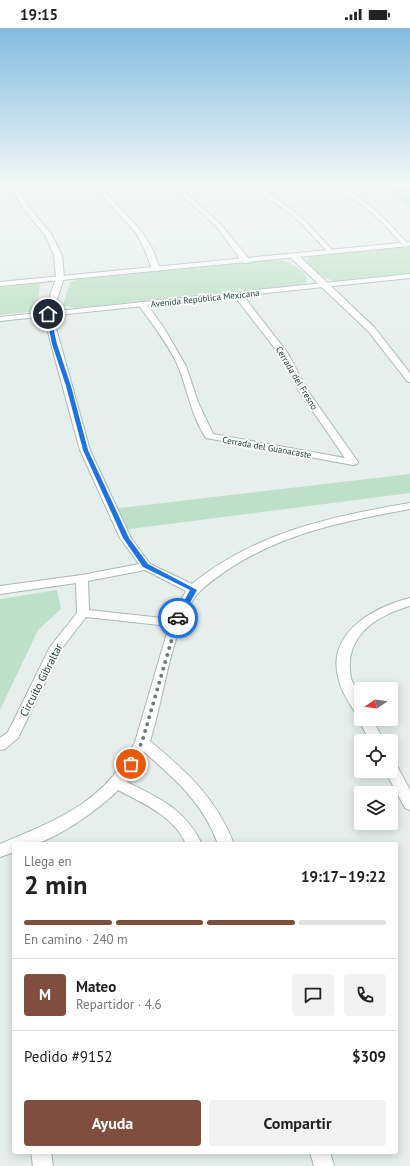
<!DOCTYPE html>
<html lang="es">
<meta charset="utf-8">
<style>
body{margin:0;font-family:"PT Sans",sans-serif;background:#f2f2f2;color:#222;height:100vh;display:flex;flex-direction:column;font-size:15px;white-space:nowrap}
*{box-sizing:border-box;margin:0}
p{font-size:13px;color:#767676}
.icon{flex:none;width:22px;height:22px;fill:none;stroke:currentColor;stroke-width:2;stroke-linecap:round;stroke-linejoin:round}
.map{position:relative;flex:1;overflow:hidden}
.sheet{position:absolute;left:12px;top:814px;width:386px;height:312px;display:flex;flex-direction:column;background:#fff;border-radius:4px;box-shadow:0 2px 10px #0003}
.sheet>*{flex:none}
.needle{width:26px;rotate:257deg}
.controls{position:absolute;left:354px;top:654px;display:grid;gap:8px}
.controls a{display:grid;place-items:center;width:44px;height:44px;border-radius:4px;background:#fff;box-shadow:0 2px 10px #0003;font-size:20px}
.pin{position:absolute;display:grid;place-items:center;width:34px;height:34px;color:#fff;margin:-17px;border:2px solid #fff;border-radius:50%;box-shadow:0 1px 4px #0007}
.courier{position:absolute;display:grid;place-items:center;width:40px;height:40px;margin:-20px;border:3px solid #1a73e8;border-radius:50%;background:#fff;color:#222;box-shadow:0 1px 5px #0007}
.summary em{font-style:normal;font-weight:700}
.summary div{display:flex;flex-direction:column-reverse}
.summary{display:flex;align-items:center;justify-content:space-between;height:68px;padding:0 12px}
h1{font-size:26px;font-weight:700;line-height:30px}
.bar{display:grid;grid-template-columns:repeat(4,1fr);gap:6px 4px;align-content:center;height:48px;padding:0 12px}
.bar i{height:5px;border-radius:3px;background:#e0e0e0}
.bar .on{background:#804e3d}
.bar p{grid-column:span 4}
.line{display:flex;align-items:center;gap:10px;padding:0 12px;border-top:1px solid #e0e0e0}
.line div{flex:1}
.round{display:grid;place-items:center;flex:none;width:42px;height:42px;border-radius:4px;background:#f2f2f2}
.action{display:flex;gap:8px;margin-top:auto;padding:8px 12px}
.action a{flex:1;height:46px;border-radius:4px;background:#804e3d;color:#fff;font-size:16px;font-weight:700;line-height:46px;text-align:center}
.action a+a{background:#f2f2f2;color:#222}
.status{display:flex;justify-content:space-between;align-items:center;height:28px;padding:0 20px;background:#fff;direction:ltr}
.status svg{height:11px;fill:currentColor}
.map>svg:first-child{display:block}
</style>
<div class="status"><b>19:15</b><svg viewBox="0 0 49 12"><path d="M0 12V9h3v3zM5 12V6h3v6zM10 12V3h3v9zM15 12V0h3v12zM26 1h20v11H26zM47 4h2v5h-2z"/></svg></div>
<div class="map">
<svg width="410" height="1138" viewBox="0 0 410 1138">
<rect width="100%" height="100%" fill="#e6efeb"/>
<path fill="#bfe0c8" d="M410 158V180L387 161Z
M410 218V246L334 253 323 249 306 233 310 229 317 227Z
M272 232C286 232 305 238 307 254L296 258 76 280 63 277 70 254 80 251Z
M40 255 36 283 0 287V259Z
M410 446V465L115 503 112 481Z
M57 562 61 581 38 602 0 682V571Z"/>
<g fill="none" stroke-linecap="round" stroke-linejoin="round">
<defs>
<path id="minor" d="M9 156H15L28 178 51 206 62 227 64 250 52 286 90 422 131 510 150 536 192 556C254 505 332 488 410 475V481C345 493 283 505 227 542 212 553 197 562 189 579 168 620 164 669 150 713 187 744 216 770 234 816H218C204 777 176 751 144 724L127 754C159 770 185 781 202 816H186C174 788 144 776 118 762 102 779 56 812 33 816 27 817 20 816 14 816V824L0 829V816C57 792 106 774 135 714L169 598 86 589 62 620 18 710 5 721 0 722V710L8 704 50 619 77 585 76 555 0 566V558L82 547 139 536 120 510 80 422 51 316 44 286 56 250 54 227 45 207 23 180ZM145 542 186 563 171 591 89 582 88 553Z
M92 156H98L141 203 152 220 160 241 159 243 152 241 144 220 136 205Z
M170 156H176L221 197 249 231V235H243L217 199Z
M248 156H255L291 181 306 194 333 223V225H329L302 196 287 183Z
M330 156C352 155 392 198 407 215V217H403L383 195 365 179Z
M291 226H297L374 299 410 345V354L407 353 368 303 291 230Z
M235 265H241L287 324 308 363 358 434 357 436 353 437 206 410C191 388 188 362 178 338 168 316 152 296 138 276L139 274H145L164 300 186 338 198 374 213 406 345 430 299 363 280 327 235 269Z
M410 570V578C375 588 343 609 351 650 353 658 360 665 361 672 362 678 361 685 361 691H372L384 713H370L358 691 361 688 356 686C350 676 342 665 339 653 325 606 371 580 410 570Z
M391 735 396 736 410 762V782L405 780 385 743H391Z
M31 1124H51L53 1138H33Z
M310 1124H330L334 1138H314Z"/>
<path id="secondary" d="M410 214V218L0 258V254Z
M410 246V250L0 293V289Z"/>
</defs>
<use href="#minor" stroke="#a8b8b2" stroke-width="2"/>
<use href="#secondary" stroke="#a4bbb3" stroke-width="2"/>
<use href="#minor" fill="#fff" fill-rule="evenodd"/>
<use href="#secondary" fill="#fff" fill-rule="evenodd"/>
</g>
<linearGradient id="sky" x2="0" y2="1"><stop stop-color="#84bce0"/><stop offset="0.5" stop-color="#f4f8f6"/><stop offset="1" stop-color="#f4f8f6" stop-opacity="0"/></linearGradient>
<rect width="410" height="315" fill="url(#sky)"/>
<path fill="#1a73e8" d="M48 285 50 286 57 316 71 358 88 422 129 510 148 536 197 562 181 591 175 590 190 562 143 539 123 510 83 422 66 358 52 316 46 286Z"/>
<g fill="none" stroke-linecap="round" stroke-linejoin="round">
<path stroke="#687f78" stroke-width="4" stroke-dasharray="0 7.2" d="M131 736 142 714 178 590"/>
</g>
<g text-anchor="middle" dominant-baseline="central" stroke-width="4" stroke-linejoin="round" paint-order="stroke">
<g font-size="9" fill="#24423a" stroke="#f7fbf9">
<text transform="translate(205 270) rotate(-6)">Avenida República Mexicana</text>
<text transform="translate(297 350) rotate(59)">Cerrada del Fresno</text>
<text transform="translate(267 419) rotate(10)">Cerrada del Guanacaste</text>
</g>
<g font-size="11" fill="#24423a" stroke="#f7fbf9">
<text transform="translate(41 652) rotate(-63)">Circuito Gibraltar</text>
</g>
</g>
</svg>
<div class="controls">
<a><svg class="needle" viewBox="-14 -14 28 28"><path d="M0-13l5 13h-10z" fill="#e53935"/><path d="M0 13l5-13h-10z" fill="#767676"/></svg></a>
<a><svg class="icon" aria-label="locate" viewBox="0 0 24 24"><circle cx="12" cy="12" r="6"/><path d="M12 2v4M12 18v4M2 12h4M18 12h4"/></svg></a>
<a><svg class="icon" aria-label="layers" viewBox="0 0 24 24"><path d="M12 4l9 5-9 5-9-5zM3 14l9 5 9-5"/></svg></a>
</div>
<div class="pin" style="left:131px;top:736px;background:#ea580c"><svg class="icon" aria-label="bag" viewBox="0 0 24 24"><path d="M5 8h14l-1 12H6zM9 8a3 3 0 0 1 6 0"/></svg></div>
<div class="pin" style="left:48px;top:286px;background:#1f2937"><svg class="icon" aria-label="home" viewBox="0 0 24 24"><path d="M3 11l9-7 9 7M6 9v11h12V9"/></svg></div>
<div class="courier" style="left:178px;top:590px"><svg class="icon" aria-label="car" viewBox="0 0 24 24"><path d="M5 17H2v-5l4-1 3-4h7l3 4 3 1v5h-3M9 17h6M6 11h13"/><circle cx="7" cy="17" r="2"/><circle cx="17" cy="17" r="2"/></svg></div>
<section class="sheet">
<div class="summary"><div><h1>2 min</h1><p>Llega en</p></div><em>19:17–19:22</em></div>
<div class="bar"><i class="on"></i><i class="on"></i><i class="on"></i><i></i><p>En camino · 240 m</p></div>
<div class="line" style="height:72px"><b class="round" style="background:#804e3d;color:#fff">M</b><div><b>Mateo</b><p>Repartidor · 4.6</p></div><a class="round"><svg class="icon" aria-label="chat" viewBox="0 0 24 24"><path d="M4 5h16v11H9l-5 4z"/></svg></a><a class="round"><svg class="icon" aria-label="phone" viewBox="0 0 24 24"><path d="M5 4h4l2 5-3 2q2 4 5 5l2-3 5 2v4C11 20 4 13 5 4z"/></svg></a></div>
<div class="line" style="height:52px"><div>Pedido #9152</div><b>$309</b></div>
<div class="action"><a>Ayuda</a><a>Compartir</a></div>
</section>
</div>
